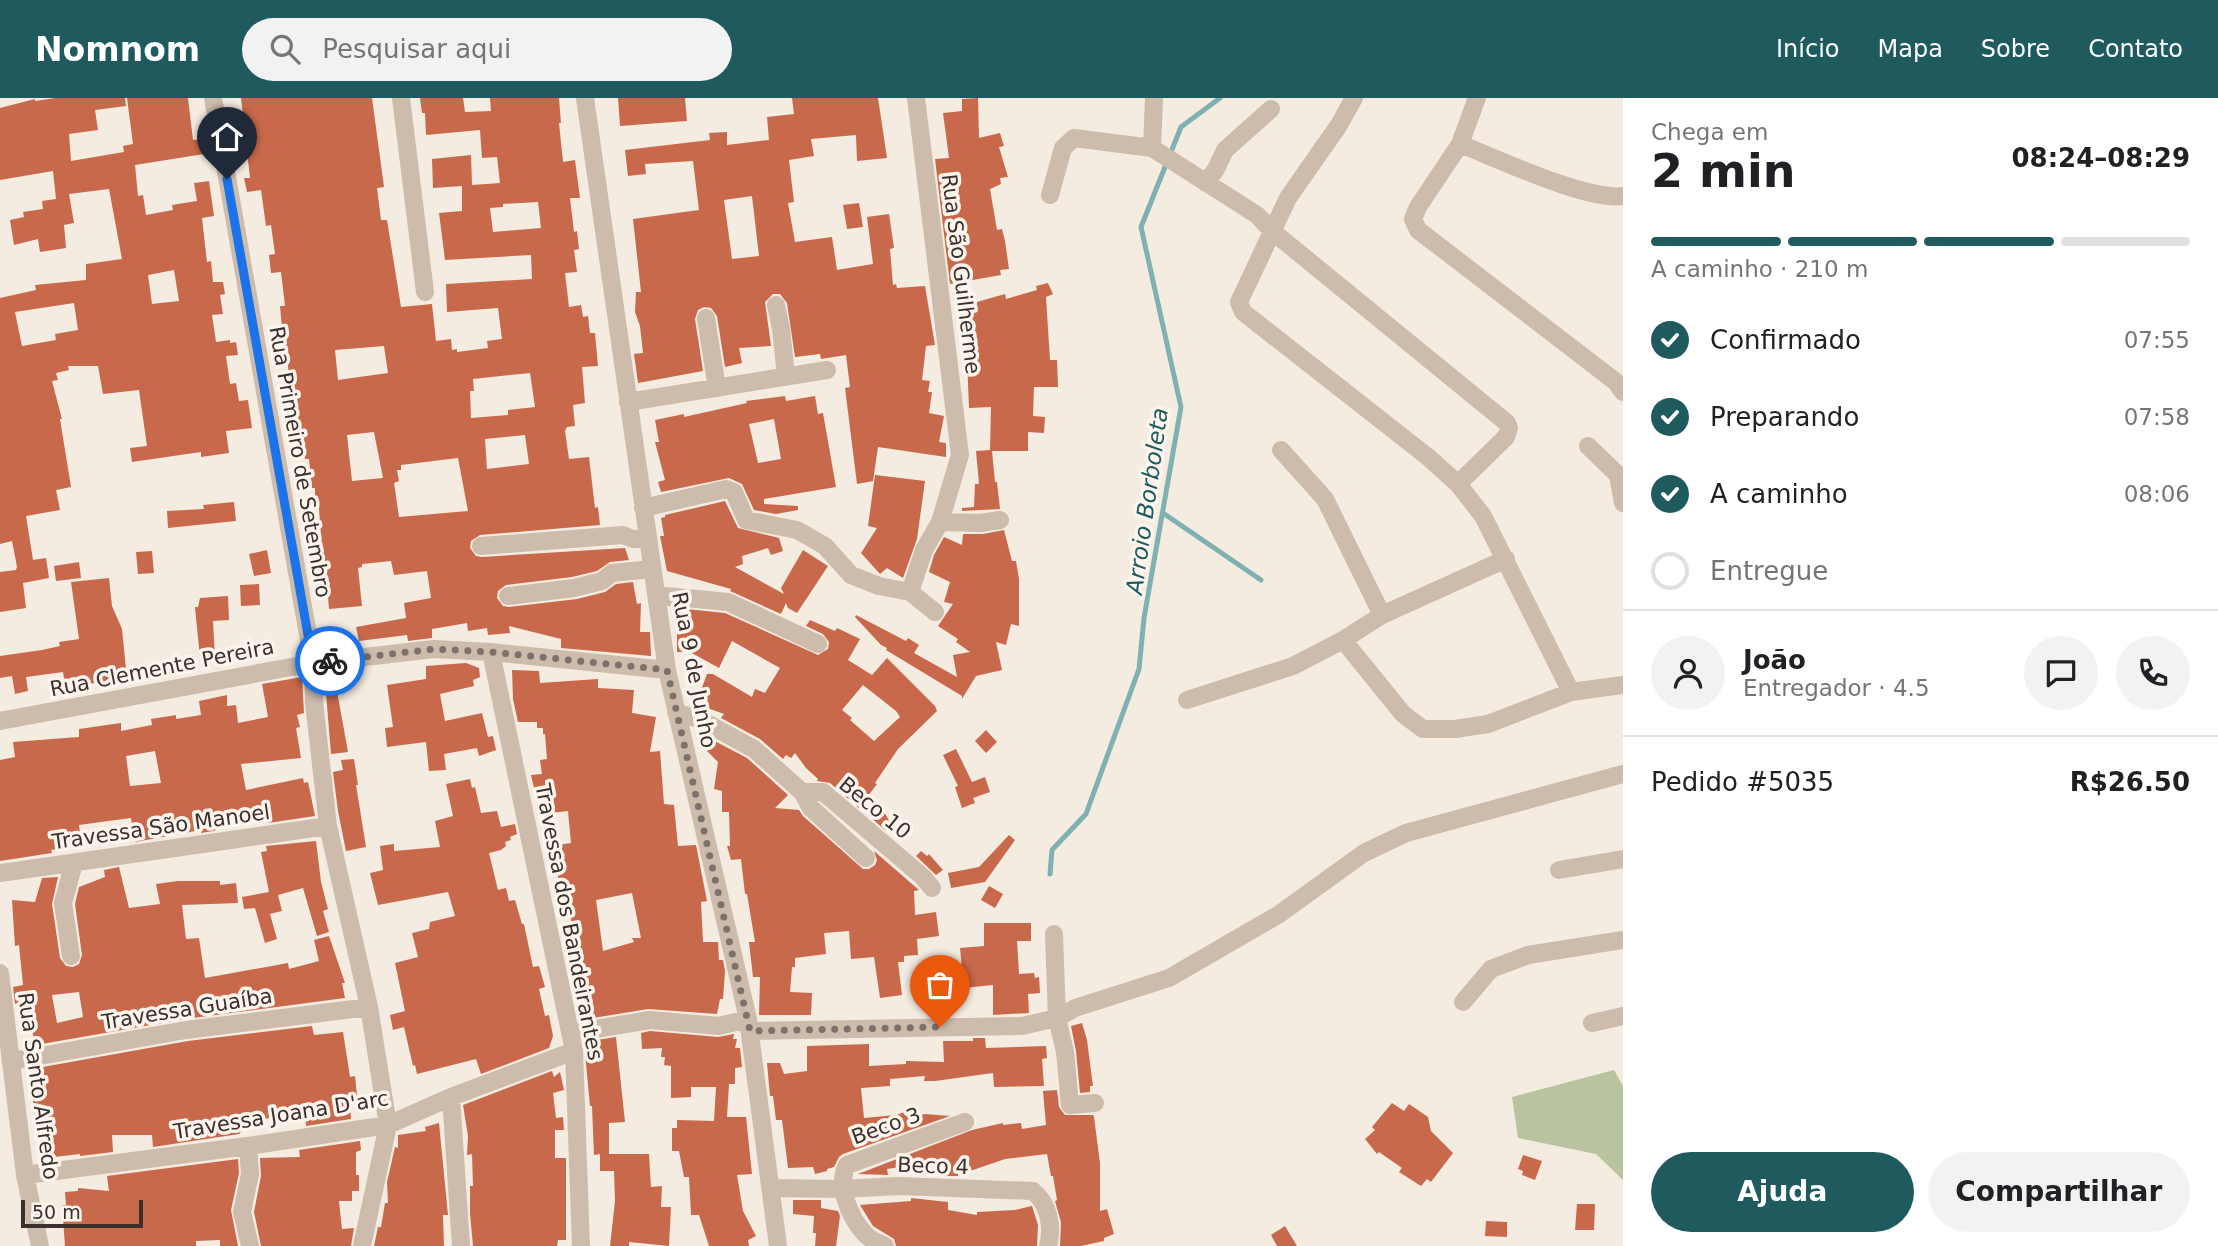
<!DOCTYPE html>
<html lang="pt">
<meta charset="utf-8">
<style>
body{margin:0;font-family:"DejaVu Sans",sans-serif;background:#f2f2f2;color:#202124;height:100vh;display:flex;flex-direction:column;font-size:26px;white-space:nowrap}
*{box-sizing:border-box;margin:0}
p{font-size:23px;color:#757577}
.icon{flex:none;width:38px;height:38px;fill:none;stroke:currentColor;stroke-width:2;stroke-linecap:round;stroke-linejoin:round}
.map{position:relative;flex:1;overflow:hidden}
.sheet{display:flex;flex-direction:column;background:#fff;width:595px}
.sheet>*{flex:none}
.scale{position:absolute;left:21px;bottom:18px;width:122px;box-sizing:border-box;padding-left:7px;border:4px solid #3b302b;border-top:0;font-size:19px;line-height:24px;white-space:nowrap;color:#3b302b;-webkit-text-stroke:5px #fbf5ee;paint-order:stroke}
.pin{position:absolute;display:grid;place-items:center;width:60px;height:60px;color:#fff;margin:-72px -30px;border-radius:50% 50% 50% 0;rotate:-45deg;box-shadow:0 0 7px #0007}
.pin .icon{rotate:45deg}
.courier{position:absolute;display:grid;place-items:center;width:70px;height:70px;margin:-35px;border:5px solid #1a73e8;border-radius:50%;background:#fff;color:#222;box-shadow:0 2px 9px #0007}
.summary em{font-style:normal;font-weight:700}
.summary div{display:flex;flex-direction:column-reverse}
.summary{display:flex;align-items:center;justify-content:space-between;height:119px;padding:0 28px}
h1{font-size:46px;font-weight:700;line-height:52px}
.bar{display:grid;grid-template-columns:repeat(4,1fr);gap:10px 7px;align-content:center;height:84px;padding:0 28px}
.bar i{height:9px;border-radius:5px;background:#e0e0e0}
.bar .current{background:#1f5a5e}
.bar p{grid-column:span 4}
.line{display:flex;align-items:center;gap:18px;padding:0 28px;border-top:2px solid #e0e0e0}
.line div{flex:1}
.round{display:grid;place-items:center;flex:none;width:74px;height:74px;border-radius:37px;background:#f2f2f2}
ol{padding:0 28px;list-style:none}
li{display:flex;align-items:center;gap:21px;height:77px}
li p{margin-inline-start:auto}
li .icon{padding:7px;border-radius:50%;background:#1f5a5e;color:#fff;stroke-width:4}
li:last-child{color:#757577}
li i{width:38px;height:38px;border:4px solid #e0e0e0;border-radius:50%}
.primary-button{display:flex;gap:14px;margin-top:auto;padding:14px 28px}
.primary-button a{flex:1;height:80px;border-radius:42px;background:#1f5a5e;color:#fff;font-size:28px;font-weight:700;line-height:80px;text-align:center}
.primary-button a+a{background:#f2f2f2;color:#202124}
header{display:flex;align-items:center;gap:42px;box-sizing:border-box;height:98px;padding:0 35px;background:#1f5a5e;color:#fff}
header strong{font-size:33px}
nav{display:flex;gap:38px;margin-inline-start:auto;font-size:24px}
.search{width:490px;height:63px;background:#f2f2f2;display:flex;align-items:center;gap:18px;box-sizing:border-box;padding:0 24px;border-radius:38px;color:#757577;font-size:26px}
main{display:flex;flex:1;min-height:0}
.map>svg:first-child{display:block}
</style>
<header>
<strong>Nomnom</strong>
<div class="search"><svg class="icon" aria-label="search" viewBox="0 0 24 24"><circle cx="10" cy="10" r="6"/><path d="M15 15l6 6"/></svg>Pesquisar aqui</div>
<nav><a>Início</a><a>Mapa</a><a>Sobre</a><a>Contato</a></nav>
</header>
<main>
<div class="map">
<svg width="1623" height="1148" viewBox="0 0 1623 1148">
<rect width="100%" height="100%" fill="#f4ebe1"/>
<path fill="#b8c4a0" d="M1614 972 1623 988V1082L1596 1056 1518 1040 1512 999Z"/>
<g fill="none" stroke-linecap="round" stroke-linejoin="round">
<path stroke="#7fb0b2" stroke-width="5" d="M1163 415 1261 482
M1050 776 1052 752 1086 716 1139 571 1144 520 1181 309 1141 129 1181 29 1220 0"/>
</g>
<path fill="#c8694b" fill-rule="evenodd" d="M55 0H125L126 8 95 12 98 32 69 36 71 63 124 54 123 48 133 46 127 0H188L193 42 201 41 204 56 135 67 138 98 143 97 146 117 173 112 172 107 197 103 194 85 209 83 214 118 202 120 207 164 211 163 213 184H223L225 196 220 197 223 216 212 217 216 244 230 242V245L236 244 238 257 226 258 230 286 236 285 239 303 248 302 252 330 226 333 229 355 201 359V354L132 364 130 350 147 348 139 292 103 296 98 268H68L69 272 56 275 58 282 52 283 62 321H60L71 389 56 392 60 412 26 418 33 462 46 460 49 480 23 485 26 510 0 514V474L16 472 17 469 12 443 0 446V200L36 192 35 187 86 182V166L122 161 109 91 69 96 74 125 64 127 66 150 40 154 38 141 14 147 10 122 24 119 23 114 43 111 42 103 56 101 53 73 0 82V10L35 1V3ZM174 172 179 203 152 206 148 177ZM74 205 78 232 55 236 56 242 22 248 15 214Z
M241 0H372L384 89 377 90 381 122H387L401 209 432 206 436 243 451 241 452 252 457 251V254L488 250 487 243 502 241 498 210 447 214 446 186 532 181 531 157 445 162 439 115 462 113V88L433 90 432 61 471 57 472 87 500 85 497 59 482 60 480 32 426 37 425 15H422L420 0H463L465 14 491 13 490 0H559L561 25H559L563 64 575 62 580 100H570L574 134 577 133 579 151 574 152 577 174 565 175 569 209 581 207 583 219 588 218 590 235H595L598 268 582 269 585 305 573 307 575 328 567 329 565 333 569 361 589 359 595 410 598 409 600 427 480 437 471 443 470 450 476 458 482 459 625 450 629 462 610 464 597 473 572 479 506 487 498 493 497 500 503 508 509 509 577 501 605 494 616 486 633 484 637 506 641 505 640 534H650L651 558 561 550V541L509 528 510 535 488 537 487 530 468 533 467 525 432 531V540L408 543 407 537 359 543 356 529 406 520 404 505 431 500 427 473 394 477 391 463 362 466V469L358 470 362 508 329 511 326 474 313 475 310 461 319 460 318 450 322 449 318 398 315 399V390H312L309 361H305L299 325H295L292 278 289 279 287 257 275 258 272 241 283 240 280 208H285L281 174 271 175 269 157 275 156 271 127 266 128 261 92 247 94 244 80H250ZM538 104 541 130 493 134 490 110 503 109V106ZM384 248 388 275 338 282 335 252ZM530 275 535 309 508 312V317L471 320 470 293H474L473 281ZM374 334 383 380 352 383 347 337ZM525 337 529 366 487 371 485 341ZM458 360 468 413 399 419 394 385 399 383 397 372H401V367Z
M618 0H685L687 23 620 28Z
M792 0H878L887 60 857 63 856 37 811 41 814 58 789 62 794 104 788 105 795 144 832 139 837 172 873 166 867 119 889 116 894 150 890 151 893 187 896 186 897 190 925 188 935 247 926 248 922 282 930 283 928 294H932L929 315 944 318 939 344 946 345V359L878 349 873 383 857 386 845 290 850 289 846 257 821 261 820 256 795 259 787 205 780 196H773L765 204 771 248 739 250 742 265 725 269 717 218 711 210 704 209 698 212 695 221 703 273 638 285 634 256 643 255 640 228 635 214 636 194H641L633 121 699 112 693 63 645 66 646 76 628 78 625 52 710 42 709 35 727 34V47L769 42 767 19 794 16ZM752 98 759 158 732 161 724 102Z
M978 0 979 40 1000 35 1004 48 999 49 1008 79 1000 80 1001 86 990 91 997 132 1002 131 1005 143 1009 171 1000 172 1001 177 950 186 935 61 949 60 943 15 962 13V1Z
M859 105 863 129 847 131 843 107Z
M1048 185 1053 196 1046 199 1050 262H1057L1058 289H1034L1033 318 1045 319 1044 335 1028 334V353H992L995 384H997L1000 411 962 413V410L974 409 975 386H979L976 353 990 352 991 309 969 310 966 235H963L956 210 1005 196 1006 201 1037 192 1036 188Z
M785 298 786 303 815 298 818 316 823 315 836 389 764 401V406L798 408V412L776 416 754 412 742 386 729 380 661 394 658 384 665 382 655 344H659L655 322 684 316V319L747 305 746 303ZM774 321 781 361 758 365 749 326Z
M875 377 925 383 917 441 903 480 887 470 880 476 861 455 877 430 868 428Z
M725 403 738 430 779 440 783 453 771 457 768 450 742 458 743 466 735 469 784 496 781 490 803 452 828 468 797 515 788 510 786 505 781 516 730 493 731 491 667 473 660 438H664L661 420 665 419V417Z
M234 404 236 423 168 430 167 413 204 411 203 407Z
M1004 432 1012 463H1016L1019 481V528L1011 526 1006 547 996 544 1002 572 976 578 962 601V598L886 552 887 550 881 547 855 519 856 517 906 543 908 540 919 547 914 555 957 579 953 557 970 554 956 544 958 541 938 528 953 506 944 504 950 484 929 474 934 457 944 439 962 447 963 436H983Z
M267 452 271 475 254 478 249 456Z
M152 453 154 475 138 476 136 454Z
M79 464 81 480 56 483 54 468Z
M109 480 112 508 122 531 126 571H123L124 581 88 586 87 583 65 586 63 574 26 579 28 593 15 596 12 578 0 580V558L42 552 60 548 59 544 79 541 71 484Z
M259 486 260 507 241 508 240 487Z
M228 498 229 522 213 523 215 559 200 560 195 509H198L200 500Z
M676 510 725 515 818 557 828 551 829 544 823 536 806 528 810 522 835 533 837 530 860 541 848 562 872 577 887 560 935 608 937 613 898 651 875 685 877 686 859 710 830 685 817 683 818 681 806 670 795 655 791 660 786 657 783 661 760 641 721 620 724 616 696 606 707 576H713L752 599 755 591 765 595 780 570 732 543 719 570 690 554H677V524L674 516ZM863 587 896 613 900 619 874 643 850 622 852 620 842 612Z
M466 565 479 570 480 579 473 582 474 588 440 596 445 623 482 615 488 639 493 638 496 652 479 658 477 650 444 656 446 672 429 673 426 644 387 649 385 630 393 629 387 587 426 581V568Z
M512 572 539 573 540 585 598 581V590L634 592 632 615 656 619 650 654 660 653 664 706 674 707 678 748 696 747 707 803 701 804 703 844H718L719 862H723L725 873 723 901H720L717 916 648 911 587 921 578 887 575 888 571 864 577 863 565 780H558V747L571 745 568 713 543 716 539 693 535 694 531 677 542 676 540 662 547 661 545 636H543V630H537V624H518L513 601ZM632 795 641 840H632L634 844 603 853 596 802Z
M302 579 304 615 297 617 300 629 296 630 301 660 241 666 246 692 303 680 304 685 308 684 315 718 268 725 267 717 260 718 259 710 226 716 227 726 213 733 201 735V732L135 744 131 720 108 723 79 727 80 735 70 737 72 749 51 752 52 755 0 763V662L15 659 13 644 79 639V631L121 625V633L152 627 151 621 176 617V621L201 617 199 603 227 597V608L236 607 238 625 268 619 262 586ZM155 653 161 685 130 688 126 658Z
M335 582 348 654 331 656 325 583Z
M986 632 997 644 986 655 975 643Z
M707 639 747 660 788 697 775 710 799 712 803 718 863 771H869L875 767 877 762 874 753 919 792 914 793 915 817 936 814 939 838 917 841 918 857 904 858V864H898L902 897 880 900 874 859 851 861 849 833 824 835 826 856 795 860V869H792L790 894 812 895 811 917H759L760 879H753L749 844H755L747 796H745L741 761 731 762 727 748H730L729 714H722V693L714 691 718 664 701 647Z
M956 651 972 684 985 679 990 694 973 700 975 705 962 710 955 689 958 688 943 657Z
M354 661 358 687H356L366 749 346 753 338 713 333 674 343 672 341 662Z
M470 681 472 690 475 689 481 715 497 713 501 729 515 726 517 736 510 739 511 742 505 744 506 748 501 752 489 755 498 792 506 790 509 803 515 802 522 826H524L533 869 539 868 545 889 539 891 545 918 549 917 553 938 549 950 481 976 476 961 417 976 415 967 413 968 404 929 393 932 390 917 405 913 395 865 418 859 412 835 429 831 430 824 455 818 448 794 378 807 370 775 383 772 380 748 394 746V753L440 749 435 723 453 718 446 686Z
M881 708 893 730 886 733 868 717Z
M1009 737 1015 742 985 784 951 790 948 775 979 769Z
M316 743 321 784 328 811 323 813 329 834 317 838 303 790 278 797 282 813 270 816 277 841 265 845 255 810 244 811 242 799 269 794 261 754 267 753 266 748Z
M921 753 927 758 929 756 943 772 936 777 916 758Z
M119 769 129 810 160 806 156 786 178 783H220V787L236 785 238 805 182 807 186 841 199 840 205 880 288 865 289 871 319 863 314 842 329 838 345 885H342L345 900 185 921 36 947 27 915 24 916 21 904 15 906 13 889 23 887 19 847 15 848 12 802 35 804 42 780 58 779 52 806 60 860 66 868 73 869 79 866 82 857 75 806 79 789 105 779 104 772ZM79 894 83 919 57 925 52 897Z
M989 788 1003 796 995 810 981 802Z
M984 825H1031V843H1017L1019 876 1034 875 1035 880 1039 879 1040 895 1028 896 1029 915 993 917V887L964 890 960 850 984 848Z
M1082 925 1087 942 1093 988H1090V994L1080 995 1076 953 1071 928Z
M312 928 314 937 343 934 350 979 355 978 357 997 349 999 351 1021 306 1028 305 1017 271 1020 240 1024 241 1033 239 1036 153 1049 152 1037H112L113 1054 80 1058V1056L54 1059 51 1036 38 1037 31 989H36L34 973H38L37 970 188 943Z
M650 933 718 939 734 936 733 941H737L735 950H740L742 969 735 970V986H729L727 1019H746L752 1076 737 1077 743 1113 756 1138 748 1142 749 1148H709L699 1117H691L689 1079H684L679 1053H672V1030H677V1022L714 1023 716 989H691V999L671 1000V968L664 967 665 959H661L662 950 642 951 641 935Z
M616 939 625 1024 609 1025V1056H649L651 1089 662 1088 661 1109H671L669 1148 629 1144V1148H610L615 1103 614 1073H600V1056L594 1057 592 1008H590L584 944Z
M973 940H985L986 950 1046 948 1047 960 1042 961 1044 988 994 989 993 975 935 983H924L925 978 890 981V988L861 990 864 1020 896 1017 908 1013 911 1020 925 1016 950 1018 843 1056 839 1059 834 1069 827 1071V1073L815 1076 813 1069 788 1070 782 1022H776L773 998H770L767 965H780L784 976 807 973V948L869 946V968L906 966V963L944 964 943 943H973Z
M552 973 554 979 560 974 564 992 553 995 556 1020 563 1019 564 1032H555V1060H566V1142H558L557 1148H473L470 1116V1088H473L472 1056 467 1057 468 1038 463 1007Z
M1057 992 1059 1009 1065 1017H1093L1094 1019 1100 1065V1113L1107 1111 1114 1136 1104 1140V1143L1081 1148H1060L1061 1124 1055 1103 1057 1102 1053 1078H1051L1047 1056 1005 1061 973 1072H958V1078H939V1063L887 1071 888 1077 858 1076 972 1032 1003 1025V1027L1021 1025 1022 1031 1046 1027 1043 993Z
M1392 1005 1404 1013 1409 1006 1428 1019 1431 1033 1453 1055 1431 1084 1427 1081 1421 1088 1399 1074 1402 1070 1379 1054 1377 1056 1365 1041 1375 1032 1372 1029Z
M439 1025 448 1117H443L444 1148H374L378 1129H381L385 1105H388L387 1084 395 1049 398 1050V1037L426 1033 425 1029Z
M360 1043 361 1052 356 1054V1077H359V1093H352V1103H339L342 1131 354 1130 351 1148H261L254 1114 261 1078 260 1060 300 1059 299 1052Z
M1523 1057 1542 1063 1535 1082 1522 1077 1523 1073 1518 1071Z
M238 1061 239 1075 231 1112 238 1148H220V1142L196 1143V1148H65L62 1107H66L65 1094 78 1093V1090L109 1093 107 1078Z
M911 1100 948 1104V1112L977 1117V1114L1015 1112 1032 1108 1038 1127 1037 1148H896L894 1141 873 1128 860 1107 911 1103Z
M793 1102H821V1110L838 1113 840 1118 836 1148H815L816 1135H813L814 1118 793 1116Z
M1577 1106H1595L1594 1132H1575Z
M1486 1123 1507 1124V1139L1485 1138Z
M1285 1128 1297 1148H1277L1271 1137Z"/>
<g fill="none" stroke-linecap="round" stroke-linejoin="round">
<path stroke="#cdbbac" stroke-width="18" d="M213 0 313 565 314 604 328 728 369 909 388 1027 362 1148
M401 0 425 194
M585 0 667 572 748 921 778 1148
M916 0 960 357 940 424 924 452 910 494 935 514
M1354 0 1339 27 1288 100 1239 204 1243 214 1428 359 1458 386 1483 418 1571 594
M1477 0 1460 46 1418 109 1413 121 1418 132 1616 284 1623 294
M1460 46C1498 61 1587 103 1623 98
M1152 50 1154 0
M1206 85 1216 71 1225 52 1271 11
M1050 97 1063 50 1074 40 1152 50 1257 117 1272 133 1507 325 1509 330 1506 339 1458 386
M776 207 781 231 786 278
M706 220 717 290
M628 304 827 272
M1588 348 1618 377 1623 405
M1281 352 1325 401 1382 517
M643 410 726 391 734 394 746 422 797 432 825 448 851 477 879 488 910 494
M940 424 981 425 1000 422
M481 448 623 437 633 441H648
M656 497 728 504 818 546
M508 498 574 490 602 483 612 475 652 471
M1343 542 1403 616 1423 631H1455L1488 626 1571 594 1623 587
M491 554 574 953 581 1148
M1187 602 1293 568 1343 542 1382 517 1506 461
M676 614 699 621 754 651 802 694H823L923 779 932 790
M0 623 313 565 434 551 491 554 667 572
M802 694 811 710 866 760
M1559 772 1623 761
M0 775 328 728
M1054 836 1057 920 1065 954 1070 1007 1095 1005
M71 858 63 805 74 765
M0 875 25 1077 40 1148
M1463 904 1491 871 1528 857 1623 842
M1592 925 1623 918
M750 933 1022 928 1057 920 1075 910 1169 880 1278 817 1364 755 1406 735 1623 676
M571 935 650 922 719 928 748 921
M12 963 186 932 369 909
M451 999 461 1148
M248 1048 250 1076 242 1114 250 1148
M25 1077 248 1048 388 1027 451 999 574 953
M771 1090 842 1091 899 1088 1033 1093C1049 1106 1053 1129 1048 1148
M885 1148C879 1145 870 1142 865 1136 850 1120 836 1088 847 1067L965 1024"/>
</g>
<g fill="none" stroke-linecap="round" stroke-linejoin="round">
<path stroke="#7c716b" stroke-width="7" stroke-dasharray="0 12.6" d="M330 563 434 551 491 554 667 572 750 933 940 929"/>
<path stroke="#1a73e8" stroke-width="9" d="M227 81 313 565 330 563"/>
</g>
<g text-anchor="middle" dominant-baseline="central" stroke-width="7" stroke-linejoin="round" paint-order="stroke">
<g font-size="21" fill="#3b302b" stroke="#fbf5ee">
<text transform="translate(961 176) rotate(83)">Rua São Guilherme</text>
<text transform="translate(300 364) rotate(80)">Rua Primeiro de Setembro</text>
<text transform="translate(162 570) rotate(-11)">Rua Clemente Pereira</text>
<text transform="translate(694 572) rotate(79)">Rua 9 de Junho</text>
<text transform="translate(875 710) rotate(39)">Beco 10</text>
<text transform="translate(161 729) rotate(-8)">Travessa São Manoel</text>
<text transform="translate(569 824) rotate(79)">Travessa dos Bandeirantes</text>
<text transform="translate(187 911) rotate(-9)">Travessa Guaíba</text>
<text transform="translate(38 988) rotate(82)">Rua Santo Alfredo</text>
<text transform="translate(281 1017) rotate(-9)">Travessa Joana D'arc</text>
<text transform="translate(886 1028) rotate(-20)">Beco 3</text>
<text transform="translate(933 1068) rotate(2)">Beco 4</text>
</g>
<g font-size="23" font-style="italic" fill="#1f5a5e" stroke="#fbf5ee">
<text transform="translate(1147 403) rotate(-82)">Arroio Borboleta</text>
</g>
</g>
</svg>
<div class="scale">50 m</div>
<div class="pin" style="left:940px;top:929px;background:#ea580c"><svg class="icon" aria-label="bag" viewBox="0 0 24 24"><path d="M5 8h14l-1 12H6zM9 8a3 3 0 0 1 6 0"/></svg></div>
<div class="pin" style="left:227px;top:81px;background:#1f2937"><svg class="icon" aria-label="home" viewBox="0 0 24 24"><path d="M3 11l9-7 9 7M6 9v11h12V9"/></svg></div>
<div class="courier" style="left:330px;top:563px"><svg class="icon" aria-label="bike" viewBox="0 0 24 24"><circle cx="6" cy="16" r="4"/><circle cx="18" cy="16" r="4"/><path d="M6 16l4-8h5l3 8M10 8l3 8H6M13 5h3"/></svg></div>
</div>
<section class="sheet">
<div class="summary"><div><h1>2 min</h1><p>Chega em</p></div><em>08:24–08:29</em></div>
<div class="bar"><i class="current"></i><i class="current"></i><i class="current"></i><i></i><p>A caminho · 210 m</p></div>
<ol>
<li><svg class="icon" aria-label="check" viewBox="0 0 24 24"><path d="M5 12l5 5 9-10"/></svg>Confirmado<p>07:55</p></li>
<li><svg class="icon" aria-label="check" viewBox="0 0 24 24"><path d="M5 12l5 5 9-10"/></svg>Preparando<p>07:58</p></li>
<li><svg class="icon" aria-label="check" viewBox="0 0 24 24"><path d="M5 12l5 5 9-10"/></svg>A caminho<p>08:06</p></li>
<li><i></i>Entregue</li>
</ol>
<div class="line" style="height:126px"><a class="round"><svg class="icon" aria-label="person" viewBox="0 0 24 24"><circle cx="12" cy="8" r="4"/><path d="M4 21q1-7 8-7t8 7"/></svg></a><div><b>João</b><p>Entregador · 4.5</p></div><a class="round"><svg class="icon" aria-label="chat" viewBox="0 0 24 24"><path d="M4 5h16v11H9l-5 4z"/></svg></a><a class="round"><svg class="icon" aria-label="phone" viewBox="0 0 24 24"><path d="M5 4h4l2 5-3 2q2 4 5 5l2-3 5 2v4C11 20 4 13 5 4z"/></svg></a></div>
<div class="line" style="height:91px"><div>Pedido #5035</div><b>R$26.50</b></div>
<div class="primary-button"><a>Ajuda</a><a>Compartilhar</a></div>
</section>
</main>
